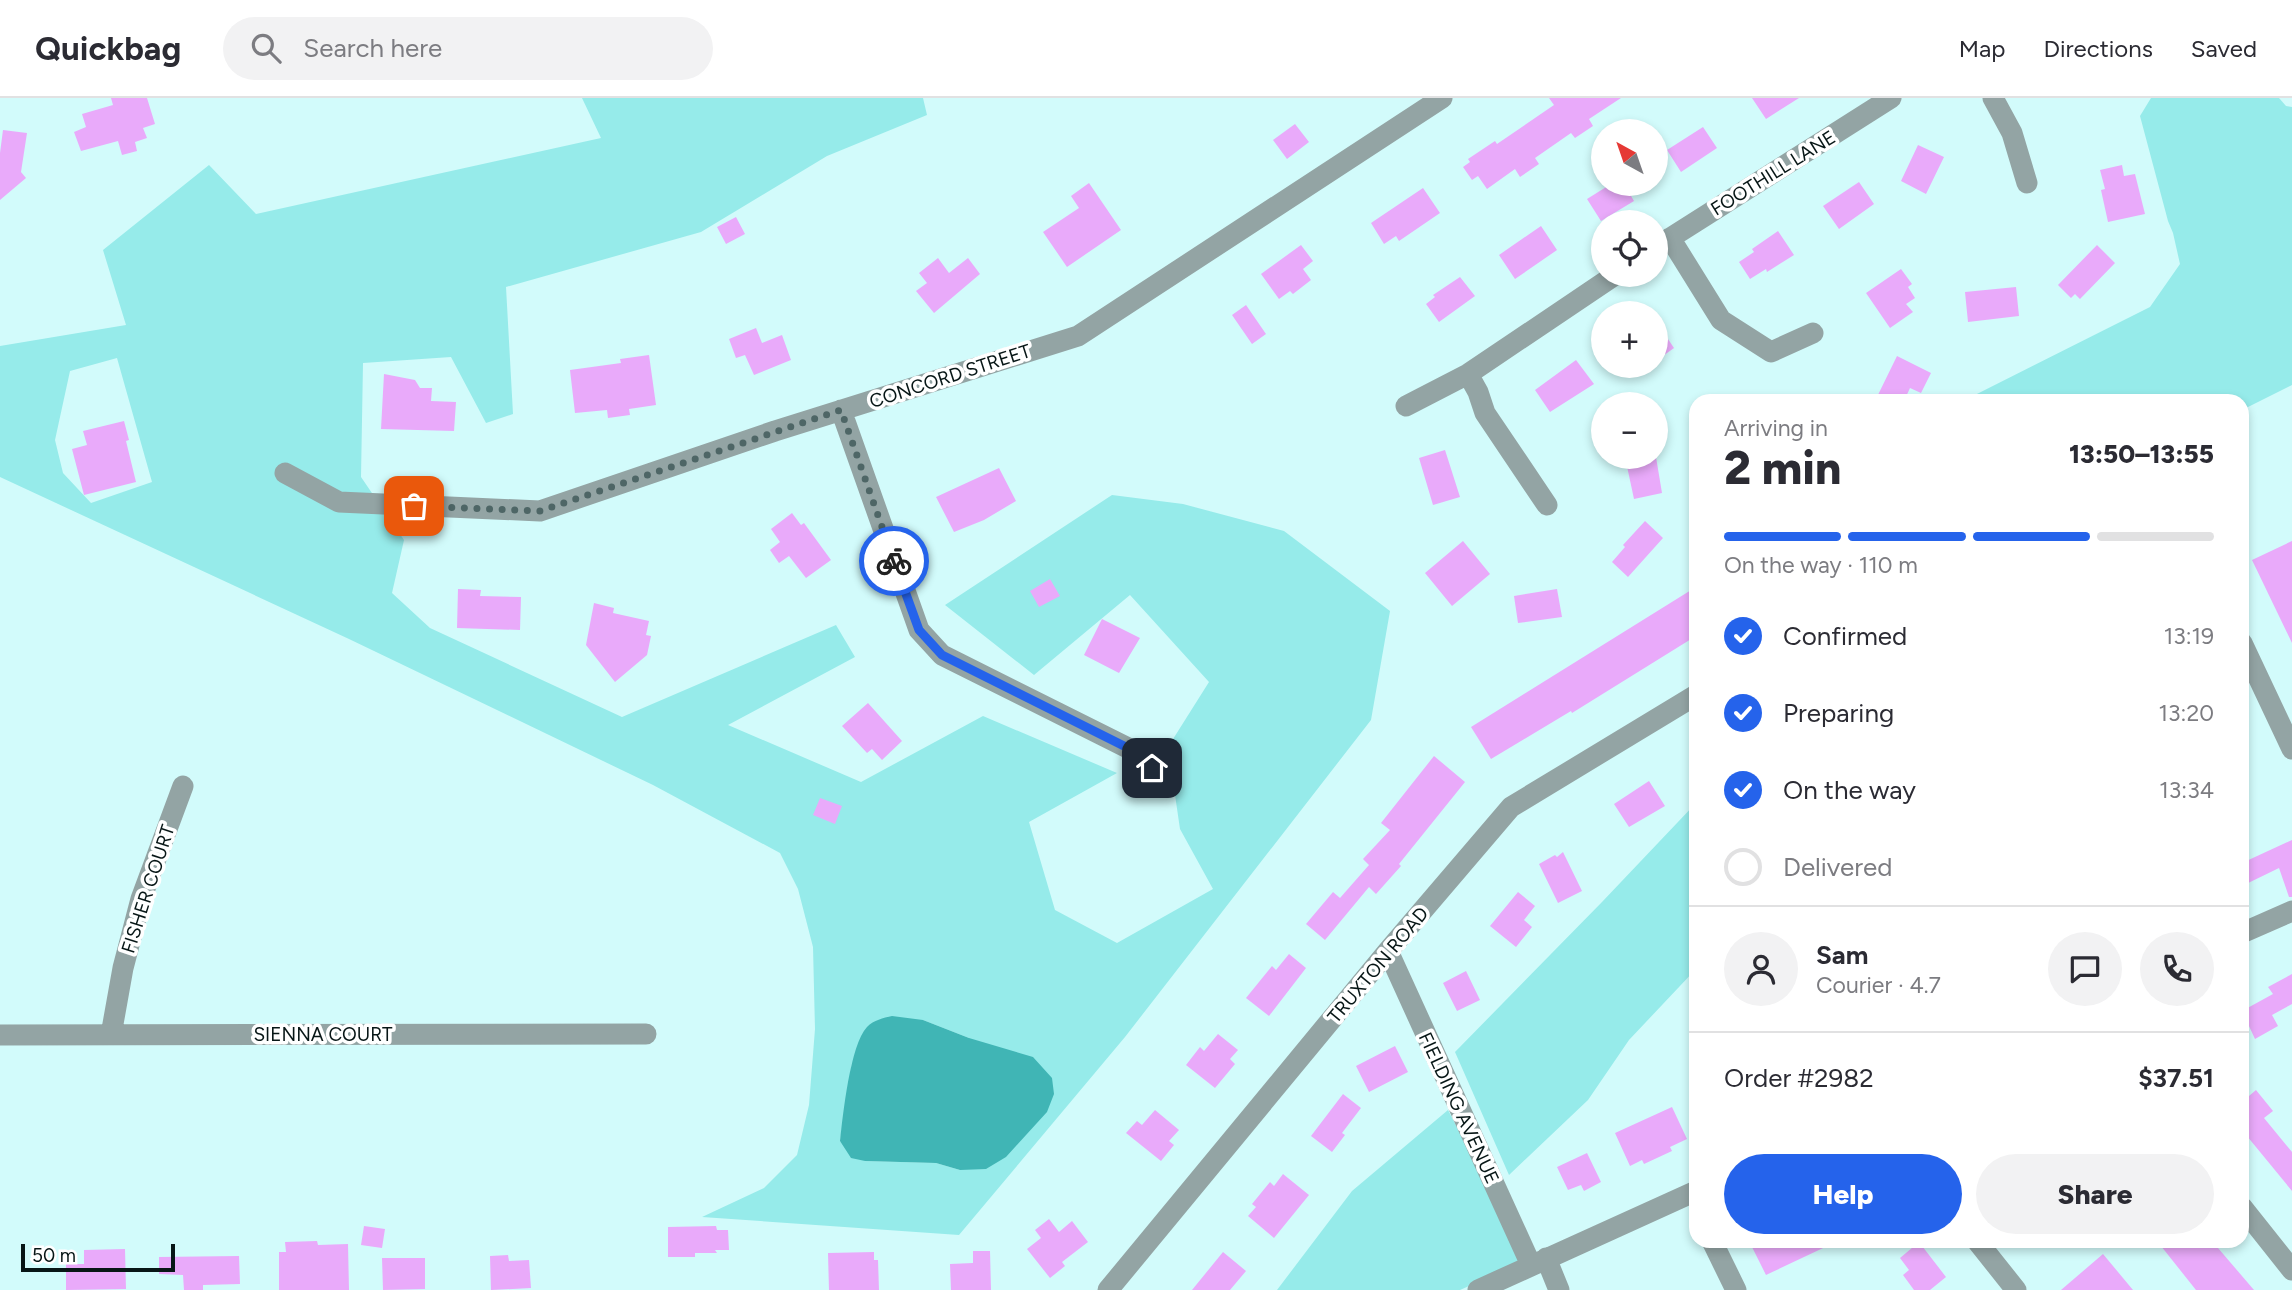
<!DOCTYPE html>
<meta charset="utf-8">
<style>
body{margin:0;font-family:Figtree,sans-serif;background:#f2f2f3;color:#2b2b33;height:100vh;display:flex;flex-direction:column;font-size:26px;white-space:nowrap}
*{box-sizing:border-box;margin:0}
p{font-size:23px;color:#7c7c81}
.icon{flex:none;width:38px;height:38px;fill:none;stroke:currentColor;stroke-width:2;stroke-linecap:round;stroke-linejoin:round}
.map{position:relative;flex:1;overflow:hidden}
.sheet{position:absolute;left:1689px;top:296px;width:560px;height:854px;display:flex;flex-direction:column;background:#fff;border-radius:21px;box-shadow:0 4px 10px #0003}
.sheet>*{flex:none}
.needle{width:46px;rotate:320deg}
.buttons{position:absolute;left:1591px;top:21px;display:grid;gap:14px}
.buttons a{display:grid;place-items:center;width:77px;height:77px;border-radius:50%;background:#fff;box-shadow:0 4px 10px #0003;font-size:35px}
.scale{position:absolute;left:21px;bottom:18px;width:154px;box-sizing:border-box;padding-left:7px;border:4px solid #071616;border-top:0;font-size:19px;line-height:24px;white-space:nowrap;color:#071616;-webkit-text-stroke:5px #fff;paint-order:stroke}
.pin{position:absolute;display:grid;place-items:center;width:60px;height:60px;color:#fff;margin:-30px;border-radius:14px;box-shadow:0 4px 10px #0006}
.courier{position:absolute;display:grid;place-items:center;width:70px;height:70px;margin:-35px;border:5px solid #2563eb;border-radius:50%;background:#fff;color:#222;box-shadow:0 2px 9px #0007}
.summary em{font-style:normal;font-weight:800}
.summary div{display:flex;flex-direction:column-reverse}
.summary{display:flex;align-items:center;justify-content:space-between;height:119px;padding:0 35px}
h1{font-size:46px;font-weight:800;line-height:52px}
.bar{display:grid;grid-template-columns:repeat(4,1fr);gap:10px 7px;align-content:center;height:84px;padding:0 35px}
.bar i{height:9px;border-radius:5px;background:#e1e1e2}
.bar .current{background:#2563eb}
.bar p{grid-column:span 4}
.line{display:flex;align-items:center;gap:18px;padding:0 35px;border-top:2px solid #e1e1e2}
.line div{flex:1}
.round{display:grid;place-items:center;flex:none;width:74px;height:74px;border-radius:37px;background:#f2f2f3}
ol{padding:0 35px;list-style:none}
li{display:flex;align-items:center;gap:21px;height:77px}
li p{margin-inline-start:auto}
li .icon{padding:7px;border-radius:50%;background:#2563eb;color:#fff;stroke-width:4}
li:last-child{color:#7c7c81}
li i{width:38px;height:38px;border:4px solid #e1e1e2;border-radius:50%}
.button{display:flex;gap:14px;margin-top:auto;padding:14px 35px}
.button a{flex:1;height:80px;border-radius:42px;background:#2563eb;color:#fff;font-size:28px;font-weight:800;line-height:80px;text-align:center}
.button a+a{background:#f2f2f3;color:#2b2b33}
header{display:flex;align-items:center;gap:42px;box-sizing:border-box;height:98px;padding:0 35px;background:#fff;border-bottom:2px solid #e1e1e2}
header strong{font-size:33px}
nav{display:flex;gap:38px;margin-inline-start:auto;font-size:24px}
.search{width:490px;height:63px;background:#f2f2f3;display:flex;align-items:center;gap:18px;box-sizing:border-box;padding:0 24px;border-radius:38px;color:#7c7c81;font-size:26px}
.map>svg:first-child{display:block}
</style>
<header>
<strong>Quickbag</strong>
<div class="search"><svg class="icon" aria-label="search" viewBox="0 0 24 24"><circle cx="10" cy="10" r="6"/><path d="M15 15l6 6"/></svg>Search here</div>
<nav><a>Map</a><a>Directions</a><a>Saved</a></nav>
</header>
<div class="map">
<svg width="2292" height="1192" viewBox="0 0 2292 1192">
<rect width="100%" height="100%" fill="#d2fbfb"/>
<path fill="#96ebea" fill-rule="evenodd" d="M582 0H923L927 17 827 58 701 134 506 189 513 316 486 325 451 259 363 265 361 379 404 442 392 495 430 530 622 619 836 527 855 559 728 627 861 684 983 618 1117 675 1029 724 1055 812 1117 845 1213 791 1180 731 1168 649 1209 584 1130 497 1034 577 945 507 1112 397 1183 406 1284 433 1390 513 1371 622 1125 939 959 1137 702 1119 764 1090 797 1057 809 1007 815 931 813 849 798 791 780 755 653 687 349 541 0 379V248L126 227 103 152 209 67 256 116 601 40ZM117 260 152 384 91 405 63 375 55 342 70 273ZM923 922 969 940 960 1072 936 1065 865 1063 840 1043 852 965Z
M2151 0H2279L2286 8 2292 9V287L2242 312V303H1963L2150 209 2180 166 2173 135 2168 123 2140 18Z
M1696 705V871L1629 942 1588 1002 1509 1077 1455 954 1602 804Z
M1448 1012 1524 1160 1521 1165 1460 1192H1277L1352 1093Z"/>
<path fill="#40b5b5" d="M892 918 923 922 969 940 1033 959 1052 980 1054 996 1047 1014 1006 1059 986 1071 960 1072 936 1065 865 1063 851 1060 840 1043C843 1017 850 947 867 929 874 922 883 920 892 918Z"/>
<path fill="#e9aafa" d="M111 0H147L155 26 143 30 147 40 135 44 137 53 122 57 118 43 81 53 74 34 86 29 82 16 113 7Z
M1549 0H1621L1589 21 1593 28 1575 40 1571 35 1535 60 1539 66 1520 79 1515 71 1487 91 1478 78 1472 82 1463 69 1470 64 1468 61 1495 43 1497 46 1554 7Z
M1752 0H1799L1766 21Z
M1295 26 1309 44 1287 61 1273 42Z
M1703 29 1717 50 1681 74 1667 52Z
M3 32 27 35 21 74 26 80 0 102V55Z
M1918 47 1944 59 1926 96 1901 83Z
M2122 67 2124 78 2135 76 2145 116 2108 124 2101 92 2105 91 2100 72Z
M1859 84 1874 106 1839 131 1823 108Z
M1089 85 1121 132 1067 169 1043 134 1079 110 1071 98Z
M1611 86H1624L1634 103 1601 123 1587 101Z
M1423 90 1440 115 1399 143 1396 138 1384 146 1371 125Z
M736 119 745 136 726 146 717 129Z
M1541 128 1557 152 1515 181 1499 157Z
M1778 133 1794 157 1767 174 1766 171 1750 181 1739 164 1754 154 1752 151Z
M1301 147 1313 163 1303 171 1311 182 1293 196 1290 193 1279 201 1261 176Z
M2097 147 2115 165 2080 201 2075 196 2071 200 2058 187Z
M938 160 949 175 968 160 980 176 934 215 916 193 927 185 919 175Z
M1901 171 1912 186 1908 189 1915 200 1906 206 1913 214 1890 230 1866 195Z
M1460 179 1475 198 1439 224 1426 206 1435 199 1433 197Z
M2016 189 2019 218 1968 224 1965 194Z
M1246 207 1266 236 1252 246 1232 217Z
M1656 223 1674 250 1656 263Z
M756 230 762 245 782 237 791 262 754 277 745 257 736 260 729 241Z
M649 257 656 307 629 311 630 317 608 320 607 312 575 315 570 272 621 265 620 261Z
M1897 258 1931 275 1921 295 1910 290 1904 303H1875Z
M1576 262 1594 286 1550 314 1535 292Z
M384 276 415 282 420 290H432L431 303 456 304 454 333 381 331Z
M124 323 129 342 126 343 136 384 84 397 72 351 87 347 83 333Z
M1445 352 1460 399 1433 407 1419 360Z
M1625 359H1656L1662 395 1634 401Z
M999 370 1016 403 984 422 954 434 936 399Z
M792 415 801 427 804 425 831 462 806 480 789 458 779 465 770 452 780 444 771 431Z
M1645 423 1663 440 1628 479 1612 464 1625 449 1623 447Z
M1463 443 1490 476 1452 508 1425 475Z
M2292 443V545L2252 462Z
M1050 481 1060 498 1039 509 1030 493Z
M1696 489V538L1572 615 1571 613 1491 661 1471 629Z
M458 491 481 492 480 498 521 499 520 532 457 530Z
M1557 491 1562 519 1518 525 1514 498Z
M594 505 614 510 613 515 649 523 646 537 651 538 647 557 615 584 586 547Z
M1102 521 1140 540 1119 575 1084 557Z
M868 605 902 643 882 662 872 651 867 655 842 628Z
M1434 658 1465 684 1399 766 1401 768 1376 796 1369 789 1325 842 1306 826 1333 794 1340 800 1369 767 1363 761 1390 732 1381 725Z
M1649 683 1665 708 1629 729 1614 706Z
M820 700 842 708 835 726 813 717Z
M2292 742V799H2289L2279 770 2242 788V765Z
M1563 754 1582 793 1558 805 1539 766 1555 757 1557 759Z
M1518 794 1535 808 1524 822 1532 829 1516 849 1490 828Z
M1289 856 1306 870 1269 918 1246 900 1272 868 1276 872Z
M1466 873 1480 902 1457 913 1443 885Z
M2292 876V906L2272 917 2278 928 2255 941 2242 913 2273 896 2268 889Z
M1218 936 1238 952 1230 961 1235 966 1215 990 1186 967 1200 949 1204 953Z
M1395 948 1408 974 1369 994 1356 968Z
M2256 992 2273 1013 2264 1020 2292 1054V1093L2242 1032V1004Z
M1343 996 1361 1010 1342 1035 1345 1037 1332 1054 1311 1038Z
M1672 1009 1687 1041 1670 1049 1672 1053 1644 1066 1642 1062 1630 1068 1615 1035Z
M1155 1012 1179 1032 1169 1043 1174 1047 1161 1063 1126 1035 1137 1023 1142 1027Z
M1587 1055 1601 1084 1584 1093 1581 1087 1568 1092 1557 1069Z
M1283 1076 1309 1097 1274 1140 1248 1118 1256 1109 1252 1106 1270 1084 1274 1088Z
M1049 1121 1059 1134 1072 1123 1088 1144 1062 1164 1065 1168 1050 1180 1027 1151 1041 1140 1035 1132Z
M364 1128 385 1131 382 1150 361 1147Z
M716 1128 717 1132H728L729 1152H715L717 1155H695V1159H668V1129Z
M317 1143 318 1147 348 1146 349 1192H279V1154H286L285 1144Z
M1749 1143H1838L1766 1177Z
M2157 1143H2212L2254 1192H2196Z
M1919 1144 1946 1179 1930 1192H1914L1903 1177 1909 1172 1900 1160Z
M125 1151 126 1191 66 1192V1166H84V1152Z
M973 1153H990L991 1192H951L950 1166 973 1165Z
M874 1154V1162H878L879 1192H829L828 1155Z
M1223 1154 1246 1173 1230 1192H1192Z
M2103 1156 2133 1192H2061Z
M508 1157 509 1163 529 1162 531 1190 491 1192 490 1158Z
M239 1158 240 1186 203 1187V1192H184L183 1177 159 1176V1159Z
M382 1160H425V1191L383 1192Z"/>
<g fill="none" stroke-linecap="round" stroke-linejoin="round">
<path stroke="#93a4a4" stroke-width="21" d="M1993 0 2012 35 2027 85
M1670 140 1721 222 1771 254 1813 235
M1656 149 1891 0
M1468 276 1478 294 1485 315 1547 407
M1406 308 1468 276 1615 177
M841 312 919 532 942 557 1138 655 1152 670
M285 375 339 404 540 413 775 333 1078 238 1442 0
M2242 545 2292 651
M2242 835 2292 813
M1388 853 1531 1167
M0 937 646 936
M111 937 123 870 141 801 183 688
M2242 1109 2292 1172
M1712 1143 1736 1192
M1977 1143 2016 1192
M1546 1160 1559 1192
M1108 1192 1388 853 1511 709 1696 597
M1478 1192 1696 1093"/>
</g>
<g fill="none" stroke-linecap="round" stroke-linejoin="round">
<path stroke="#4e6666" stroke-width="7" stroke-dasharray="0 12.6" d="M414 408 540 413 841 312 894 463"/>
<path stroke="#2563eb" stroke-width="9" d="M894 463 919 532 942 557 1138 655 1152 670"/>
</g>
<g text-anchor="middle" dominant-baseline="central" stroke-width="7" stroke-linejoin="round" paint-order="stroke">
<g font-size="19" fill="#071616" stroke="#fff">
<text transform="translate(1773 75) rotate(-32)">FOOTHILL LANE</text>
<text transform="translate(950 278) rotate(-18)">CONCORD STREET</text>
<text transform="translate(148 791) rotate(-72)">FISHER COURT</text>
<text transform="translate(1378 867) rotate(-50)">TRUXTON ROAD</text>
<text x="323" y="936">SIENNA COURT</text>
<text transform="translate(1459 1010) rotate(65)">FIELDING AVENUE</text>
</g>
</g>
</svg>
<div class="buttons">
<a><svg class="needle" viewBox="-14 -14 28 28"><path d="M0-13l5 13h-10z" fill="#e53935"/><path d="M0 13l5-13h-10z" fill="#7c7c81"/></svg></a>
<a><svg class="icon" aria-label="locate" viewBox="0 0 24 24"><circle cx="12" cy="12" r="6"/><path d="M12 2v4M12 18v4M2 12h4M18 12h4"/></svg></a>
<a>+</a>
<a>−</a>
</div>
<div class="scale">50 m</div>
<div class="pin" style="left:414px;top:408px;background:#ea580c"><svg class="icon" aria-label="bag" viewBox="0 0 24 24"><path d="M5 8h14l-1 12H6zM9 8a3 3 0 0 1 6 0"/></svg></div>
<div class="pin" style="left:1152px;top:670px;background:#1f2937"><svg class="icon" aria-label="home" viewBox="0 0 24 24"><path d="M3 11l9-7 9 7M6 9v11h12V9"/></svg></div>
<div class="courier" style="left:894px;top:463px"><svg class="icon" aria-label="bike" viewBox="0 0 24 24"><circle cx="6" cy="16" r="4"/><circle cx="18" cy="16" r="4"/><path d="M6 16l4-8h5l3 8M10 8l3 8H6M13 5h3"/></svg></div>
<section class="sheet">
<div class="summary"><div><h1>2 min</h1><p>Arriving in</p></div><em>13:50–13:55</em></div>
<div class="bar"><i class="current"></i><i class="current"></i><i class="current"></i><i></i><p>On the way · 110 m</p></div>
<ol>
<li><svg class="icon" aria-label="check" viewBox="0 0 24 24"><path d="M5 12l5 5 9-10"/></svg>Confirmed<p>13:19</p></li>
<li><svg class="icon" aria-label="check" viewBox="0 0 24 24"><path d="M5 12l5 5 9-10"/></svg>Preparing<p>13:20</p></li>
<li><svg class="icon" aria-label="check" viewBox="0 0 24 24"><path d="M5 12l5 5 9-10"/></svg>On the way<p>13:34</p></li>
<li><i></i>Delivered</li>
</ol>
<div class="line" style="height:126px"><a class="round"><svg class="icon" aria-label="person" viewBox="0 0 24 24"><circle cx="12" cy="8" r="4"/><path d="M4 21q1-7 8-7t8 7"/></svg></a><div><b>Sam</b><p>Courier · 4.7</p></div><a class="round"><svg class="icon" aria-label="chat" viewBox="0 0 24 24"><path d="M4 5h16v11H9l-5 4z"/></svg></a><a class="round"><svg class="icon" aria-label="phone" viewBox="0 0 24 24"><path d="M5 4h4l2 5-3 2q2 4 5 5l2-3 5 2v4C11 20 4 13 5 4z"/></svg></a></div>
<div class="line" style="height:91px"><div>Order #2982</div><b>$37.51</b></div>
<div class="button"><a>Help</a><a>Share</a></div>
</section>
</div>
